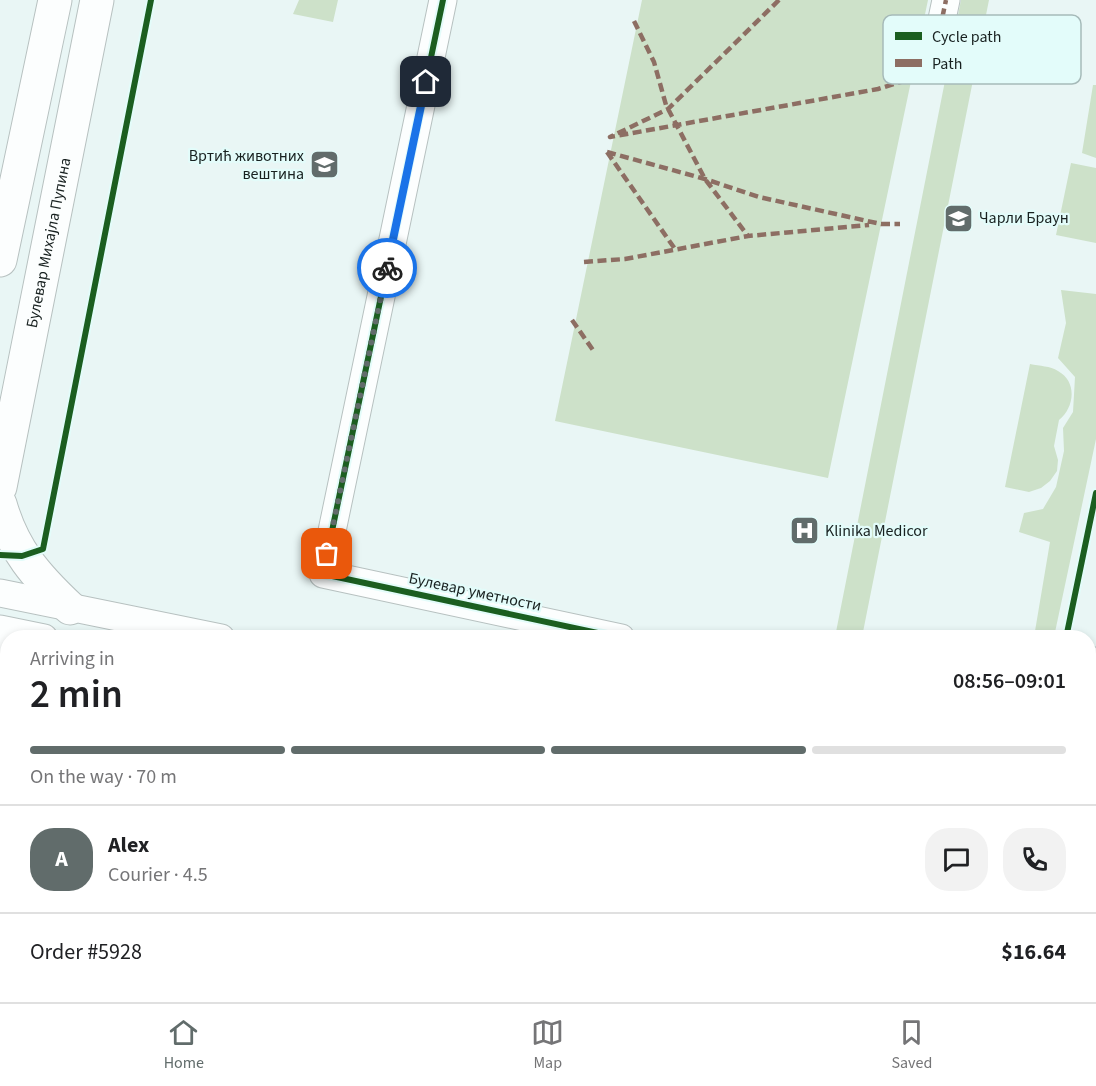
<!DOCTYPE html>
<meta charset="utf-8">
<style>
body{margin:0;font-family:"Source Sans 3",sans-serif;background:#f2f2f2;color:#202124;height:100vh;display:flex;flex-direction:column;font-size:22px;white-space:nowrap}
*{box-sizing:border-box;margin:0}
p{font-size:20px;color:#757577}
.icon{flex:none;width:33px;height:33px;fill:none;stroke:currentColor;stroke-width:2;stroke-linecap:round;stroke-linejoin:round}
.map{position:relative;flex:1;overflow:hidden}
.sheet{position:absolute;left:0px;top:630px;width:1096px;height:372px;display:flex;flex-direction:column;background:#fff;border-radius:24px 24px 0 0;box-shadow:0 3px 9px #0003}
.sheet>*{flex:none}
.pin{position:absolute;display:grid;place-items:center;width:51px;height:51px;color:#fff;margin:-26px;border-radius:12px;box-shadow:0 3px 9px #0006}
.courier{position:absolute;display:grid;place-items:center;width:60px;height:60px;margin:-30px;border:4px solid #1a73e8;border-radius:50%;background:#fff;color:#222;box-shadow:0 2px 8px #0007}
.head em{font-style:normal;font-weight:600}
.head div{display:flex;flex-direction:column-reverse}
.head{display:flex;align-items:center;justify-content:space-between;height:102px;padding:0 30px}
h1{font-size:39px;font-weight:600;line-height:45px}
.bar{display:grid;grid-template-columns:repeat(4,1fr);gap:9px 6px;align-content:center;height:72px;padding:0 30px}
.bar i{height:8px;border-radius:4px;background:#e0e0e0}
.bar .current{background:#616c6b}
.bar p{grid-column:span 4}
.line{display:flex;align-items:center;gap:15px;padding:0 30px;border-top:2px solid #e0e0e0}
.line div{flex:1}
.round{display:grid;place-items:center;flex:none;width:63px;height:63px;border-radius:24px;background:#f2f2f2}
.tab-bar{display:flex;justify-content:space-around;align-items:center;height:84px;border-top:2px solid #e0e0e0;background:#fff;font-size:16px;color:#757577}
.tab-bar a{display:grid;justify-items:center;gap:3px}
.tab-bar .current{color:#616c6b}
.map>svg:first-child{display:block}
</style>
<div class="map">
<svg width="1096" height="1002" viewBox="0 0 1096 1002">
<rect width="100%" height="100%" fill="#e9f6f5"/>
<path fill="#cde1c9" d="M299 0H338L333 22 293 14Z
M642 0H928L828 478 555 421Z
M961 0H989L862 637H835Z
M1093 85H1096V158L1082 153Z
M1071 163 1096 168V243L1056 235Z
M1061 290 1096 294V439L1054 637H1034L1050 542 1019 532 1024 513 1043 509 1056 487 1064 451 1063 428 1073 412 1075 377 1058 358 1066 323Z
M1030 364C1040 366 1050 366 1058 371 1078 382 1074 408 1059 420L1054 446 1058 460 1057 471 1050 481 1041 488 1029 492 1005 487Z"/>
<g fill="none" stroke-linecap="round" stroke-linejoin="round">
<defs>
<path id="minor" d="M443 0 323 574 621 638
M934 57 946 0
M0 593 221 638
M0 629 44 638
M1089 694 1096 661
M1089 814 1096 815
M1089 850 1096 851
M1037 1002 1039 994"/>
<g id="major">
<path d="M0 260 55 0"/>
<path id="s1" d="M0 487 97 0"/>
<path d="M0 504C13 550 36 576 70 608"/>
<path d="M0 658 8 655"/>
</g>
</defs>
<use href="#minor" stroke="#b7c1c0" stroke-width="29"/>
<use href="#major" stroke="#b7c1c0" stroke-width="35"/>
<use href="#minor" stroke="#fcfefe" stroke-width="27"/>
<use href="#major" stroke="#fcfefe" stroke-width="33"/>
<path stroke="#8d6e63" stroke-width="4.5" stroke-dasharray="9 4.5" stroke-linecap="butt" d="M779 0 668 109 610 137 878 89 930 73
M634 21 654 62 666 105 705 179 748 236
M934 57 946 0
M607 152 705 179 759 197 881 224H900
M607 152 675 249
M584 262 625 259 748 236 869 225
M572 320 595 353"/>
<defs>
<path id="cycleway" d="M443 0 323 574 621 638
M0 555 22 556 43 549 151 0
M1066 638 1096 493"/>
</defs>
<use href="#cycleway" stroke="#e3fcfa" stroke-width="10"/>
<use href="#cycleway" stroke="#1b5e20" stroke-width="6"/>
</g>
<g fill="none" stroke-linecap="round" stroke-linejoin="round">
<path stroke="#616c6b" stroke-width="6" stroke-dasharray="0 10.8" d="M327 554 387 268"/>
<path stroke="#1a73e8" stroke-width="8" d="M387 268 426 82"/>
</g>
<defs>
<symbol id="school-square" viewBox="-11 -11 22 22"><rect x="-9" y="-9" width="18" height="18" rx="4" fill="#616c6b" stroke="#e3fcfa"/><path d="M0-5L7-2L0 1L-7-2ZM-4 1L0 2.5L4 1V4Q0 6-4 4Z" fill="#fff"/></symbol>
<symbol id="hospital-square" viewBox="-11 -11 22 22"><rect x="-9" y="-9" width="18" height="18" rx="4" fill="#616c6b" stroke="#e3fcfa"/><path d="M-5-5h3v3.5h4V-5h3V5h-3V1.5h-4V5h-3Z" fill="#fff"/></symbol>
</defs>
<g fill-rule="evenodd">
<use href="#school-square" x="308" y="148" width="33" height="33"/>
<use href="#school-square" x="942" y="202" width="33" height="33"/>
<use href="#hospital-square" x="788" y="514" width="33" height="33"/>
</g>
<g text-anchor="middle" dominant-baseline="central" stroke-width="4.5" stroke-linejoin="round" paint-order="stroke">
<g font-size="16" fill="#182120" stroke="#e3fcfa" text-anchor="start">
<text x="304" y="156" text-anchor="end">Вртић животних<tspan x="304" dy="18">вештина</tspan></text>
<text x="979" y="218">Чарли Браун</text>
<text x="825" y="531">Klinika Medicor</text>
</g>
<g font-size="16" fill="#182120" stroke="#e3fcfa">
<text stroke="none"><textPath href="#s1" startOffset="249">Булевар Михајла Пупина</textPath></text>
<text transform="translate(475 592) rotate(12)">Булевар уметности</text>
</g>
</g>
<rect x="883" y="15" width="198" height="69" rx="9" fill="#e3fcfa" stroke="#a6bab9" stroke-width="1.5"/>
<rect x="895" y="32" width="27" height="8" fill="#1b5e20"/>
<rect x="895" y="59" width="27" height="8" fill="#8d6e63"/>
<g font-size="16" fill="#182120">
<text x="932" y="42">Cycle path</text>
<text x="932" y="69">Path</text>
</g>
</svg>
<div class="pin" style="left:327px;top:554px;background:#ea580c"><svg class="icon" aria-label="bag" viewBox="0 0 24 24"><path d="M5 8h14l-1 12H6zM9 8a3 3 0 0 1 6 0"/></svg></div>
<div class="pin" style="left:426px;top:82px;background:#1f2937"><svg class="icon" aria-label="home" viewBox="0 0 24 24"><path d="M3 11l9-7 9 7M6 9v11h12V9"/></svg></div>
<div class="courier" style="left:387px;top:268px"><svg class="icon" aria-label="bike" viewBox="0 0 24 24"><circle cx="6" cy="16" r="4"/><circle cx="18" cy="16" r="4"/><path d="M6 16l4-8h5l3 8M10 8l3 8H6M13 5h3"/></svg></div>
<section class="sheet">
<div class="head"><div><h1>2 min</h1><p>Arriving in</p></div><em>08:56–09:01</em></div>
<div class="bar"><i class="current"></i><i class="current"></i><i class="current"></i><i></i><p>On the way · 70 m</p></div>
<div class="line" style="height:108px"><b class="round" style="background:#616c6b;color:#fff">A</b><div><b>Alex</b><p>Courier · 4.5</p></div><a class="round"><svg class="icon" aria-label="chat" viewBox="0 0 24 24"><path d="M4 5h16v11H9l-5 4z"/></svg></a><a class="round"><svg class="icon" aria-label="phone" viewBox="0 0 24 24"><path d="M5 4h4l2 5-3 2q2 4 5 5l2-3 5 2v4C11 20 4 13 5 4z"/></svg></a></div>
<div class="line" style="height:78px"><div>Order #5928</div><b>$16.64</b></div>
</section>
</div>
<nav class="tab-bar">
<a class="current"><svg class="icon" aria-label="home" viewBox="0 0 24 24"><path d="M3 11l9-7 9 7M6 9v11h12V9"/></svg>Home</a>
<a><svg class="icon" aria-label="map" viewBox="0 0 24 24"><path d="M3 6l6-2 6 2 6-2v14l-6 2-6-2-6 2zM9 4v14M15 6v14"/></svg>Map</a>
<a><svg class="icon" aria-label="saved" viewBox="0 0 24 24"><path d="M7 4h10v16l-5-4-5 4z"/></svg>Saved</a>
</nav>
